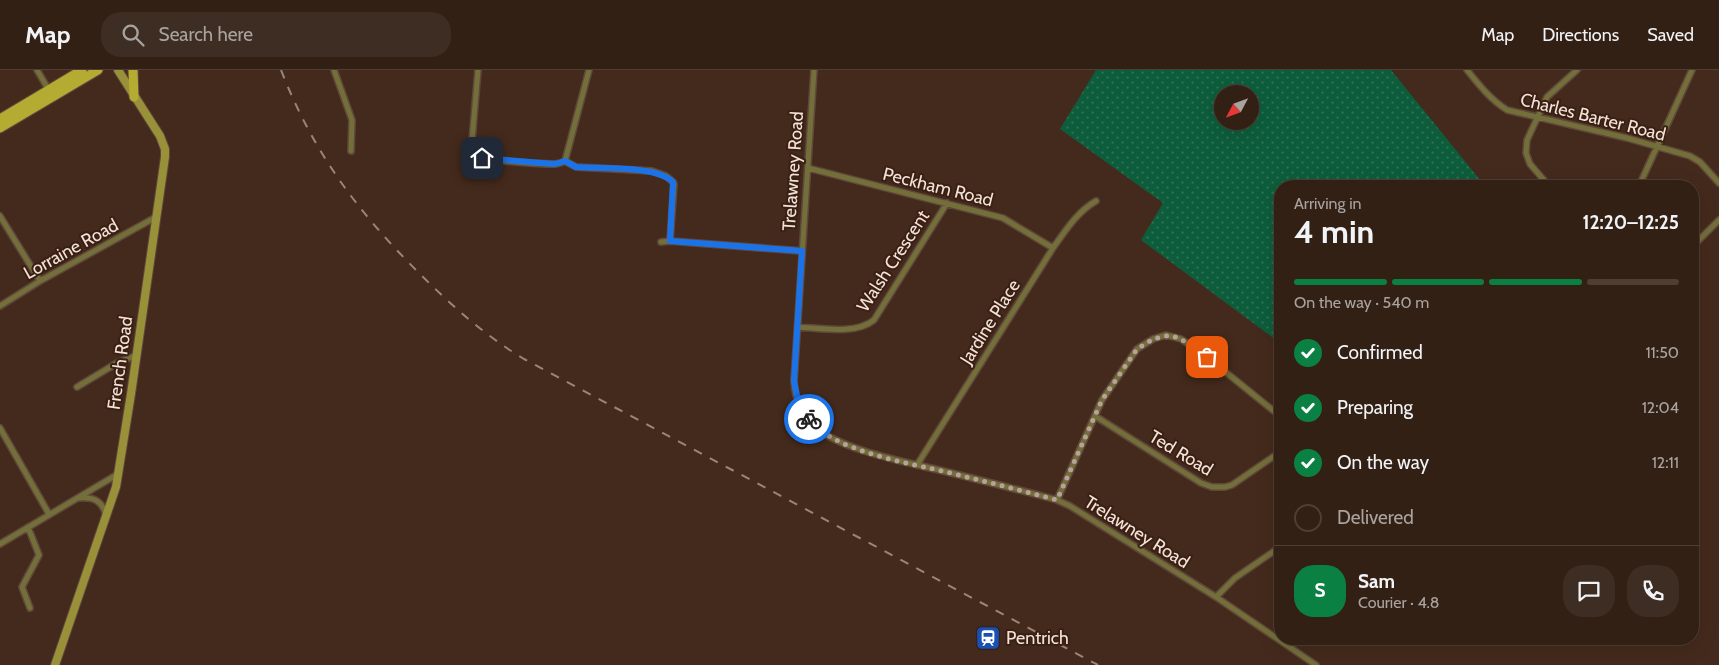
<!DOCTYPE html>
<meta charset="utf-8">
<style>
body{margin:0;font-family:Cabin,sans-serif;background:#3e2d22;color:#f1f3f6;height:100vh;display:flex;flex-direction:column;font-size:19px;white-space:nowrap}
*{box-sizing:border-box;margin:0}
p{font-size:16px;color:#a9a3a0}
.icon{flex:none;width:28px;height:28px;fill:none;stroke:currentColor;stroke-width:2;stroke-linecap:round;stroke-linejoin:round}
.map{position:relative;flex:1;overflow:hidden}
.details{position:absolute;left:1274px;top:110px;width:425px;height:465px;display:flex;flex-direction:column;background:#332015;border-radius:20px;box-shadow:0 5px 20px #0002,0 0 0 1px #4e3e34}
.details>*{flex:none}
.needle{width:32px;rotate:229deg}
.controls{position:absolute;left:1214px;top:15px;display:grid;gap:10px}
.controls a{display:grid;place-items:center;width:45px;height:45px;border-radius:50%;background:#332015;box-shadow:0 5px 20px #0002,0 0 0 1px #4e3e34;font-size:25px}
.pin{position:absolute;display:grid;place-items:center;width:42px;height:42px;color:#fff;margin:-21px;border-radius:10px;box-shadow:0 2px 8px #0006}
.courier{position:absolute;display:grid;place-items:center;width:50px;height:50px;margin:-25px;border:4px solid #1a73e8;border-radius:50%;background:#fff;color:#222;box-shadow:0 1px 6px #0007}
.overview em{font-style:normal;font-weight:800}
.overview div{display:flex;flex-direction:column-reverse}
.overview{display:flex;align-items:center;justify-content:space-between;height:85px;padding:0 20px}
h1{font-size:32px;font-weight:800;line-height:38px}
.bar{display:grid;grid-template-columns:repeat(4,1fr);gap:8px 5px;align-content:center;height:60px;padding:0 20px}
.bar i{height:6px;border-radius:4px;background:#4e3e34}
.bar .on{background:#0b8043}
.bar p{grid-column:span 4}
.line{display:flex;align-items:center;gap:12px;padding:0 20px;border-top:1px solid #4e3e34}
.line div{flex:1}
.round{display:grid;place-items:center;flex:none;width:52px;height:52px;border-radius:20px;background:#3e2d22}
ol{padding:0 20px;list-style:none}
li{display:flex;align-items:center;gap:15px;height:55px}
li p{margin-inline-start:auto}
li .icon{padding:5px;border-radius:50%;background:#0b8043;color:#fff;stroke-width:4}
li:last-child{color:#a9a3a0}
li i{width:28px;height:28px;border:2px solid #4e3e34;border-radius:50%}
header{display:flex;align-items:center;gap:30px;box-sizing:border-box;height:70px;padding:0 25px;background:#332015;border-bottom:1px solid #4e3e34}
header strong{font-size:24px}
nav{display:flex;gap:28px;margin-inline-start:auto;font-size:18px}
.search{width:350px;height:45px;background:#3e2d22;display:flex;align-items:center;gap:12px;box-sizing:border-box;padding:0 18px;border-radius:20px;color:#a9a3a0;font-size:19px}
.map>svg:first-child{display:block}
</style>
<header>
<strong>Map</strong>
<div class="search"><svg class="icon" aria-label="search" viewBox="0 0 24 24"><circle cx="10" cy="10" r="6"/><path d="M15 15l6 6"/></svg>Search here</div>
<nav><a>Map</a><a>Directions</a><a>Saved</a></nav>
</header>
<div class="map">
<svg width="1719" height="595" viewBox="0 0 1719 595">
<defs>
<pattern id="grass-dots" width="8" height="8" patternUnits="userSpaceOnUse" patternTransform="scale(1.25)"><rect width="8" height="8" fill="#0d5d3c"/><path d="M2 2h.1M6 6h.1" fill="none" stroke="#317458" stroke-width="1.8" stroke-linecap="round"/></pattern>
</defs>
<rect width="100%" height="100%" fill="#442a1c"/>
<path fill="url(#grass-dots)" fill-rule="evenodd" d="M1096 0H1391L1485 116H1280V273L1141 170 1163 133 1060 59ZM1222 24H1250V51H1222Z"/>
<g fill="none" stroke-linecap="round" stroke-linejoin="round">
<defs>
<path id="street" d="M37 0 50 22
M334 0 352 50 351 81
M478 0 472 71C473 76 473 81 477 85 485 91 542 94 554 94 558 94 561 93 565 91
M814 0 794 311C795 328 801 344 814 356 839 379 901 391 935 399 976 409 1016 419 1057 430L1070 436 1216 527 1316 595
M1467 0C1479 15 1490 29 1507 40L1627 68 1690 86 1700 92 1719 113
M565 91 576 97 652 101 666 106 673 112 674 114 670 171
M565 91 589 0
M808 98 1003 148 1053 178
M1549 116 1530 94 1526 83 1527 70 1547 27 1577 0
M1639 116 1692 0
M0 146 40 211
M661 172 670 171 802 181
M1692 177 1719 150
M0 236 40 211 156 147
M798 257C820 258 856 265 874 250L947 133
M77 317 117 293 137 285
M1095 346 1201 413 1212 417H1225L1232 415 1280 382
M0 358 49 444
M917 395 1053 178C1066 160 1077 142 1096 131
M79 428C93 427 102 430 106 445
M1057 430 1102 330 1137 279 1153 269 1166 265 1181 269 1207 287 1280 346
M28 457 39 485 22 517 30 538
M0 474 118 404
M1216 527 1235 508 1280 477"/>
<path id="secondary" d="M55 595 116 417 131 324 165 87V79L160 66 118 0"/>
<path id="primary" d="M133 0 134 27
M0 49 82 0
M0 58 98 0"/>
</defs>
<use href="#street" stroke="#60473a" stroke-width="8"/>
<use href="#secondary" stroke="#60473a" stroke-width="10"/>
<use href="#primary" stroke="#60473a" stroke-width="11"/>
<use href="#street" stroke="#736f3b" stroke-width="5"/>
<use href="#secondary" stroke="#989139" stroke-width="8"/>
<use href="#primary" stroke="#b4ab32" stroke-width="9"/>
<path stroke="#9b857a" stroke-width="2" stroke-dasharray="9 9" stroke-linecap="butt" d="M281 0C313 82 357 141 418 202 451 235 484 265 524 289L1098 595"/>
</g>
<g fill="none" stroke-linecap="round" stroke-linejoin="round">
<path stroke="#b6a297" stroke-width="5" stroke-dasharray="0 9" d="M809 349C833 381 908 393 946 402 983 411 1020 420 1057 430L1102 330 1137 279 1153 269 1166 266H1173L1181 269 1207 287"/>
<path stroke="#1a73e8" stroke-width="6" d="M482 88 555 94 565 91 576 97C600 99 656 95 673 112L670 171 802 181 794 311 798 331 809 349"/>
</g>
<defs>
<symbol id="station-square" viewBox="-11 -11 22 22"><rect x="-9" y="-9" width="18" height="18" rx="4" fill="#1a4fb4" stroke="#392013"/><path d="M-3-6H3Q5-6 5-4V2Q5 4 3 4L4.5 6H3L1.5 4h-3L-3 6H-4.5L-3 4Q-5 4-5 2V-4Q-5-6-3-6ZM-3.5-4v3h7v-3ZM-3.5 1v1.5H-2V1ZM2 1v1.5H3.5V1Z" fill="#fff"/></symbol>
</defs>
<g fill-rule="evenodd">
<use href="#station-square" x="974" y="554" width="28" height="28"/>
</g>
<g text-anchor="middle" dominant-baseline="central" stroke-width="4" stroke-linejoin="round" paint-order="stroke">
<g font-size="18" fill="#f4e2d9" stroke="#392013">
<text transform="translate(1593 47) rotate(14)">Charles Barter Road</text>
<text transform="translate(793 101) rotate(-86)">Trelawney Road</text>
<text transform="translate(938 117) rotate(14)">Peckham Road</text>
<text transform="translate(71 179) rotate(-29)">Lorraine Road</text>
<text transform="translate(893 191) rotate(-57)">Walsh Crescent</text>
<text transform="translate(990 252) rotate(-58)">Jardine Place</text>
<text transform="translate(120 293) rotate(-82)">French Road</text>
<text transform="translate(1181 383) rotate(31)">Ted Road</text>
<text transform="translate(1137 462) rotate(32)">Trelawney Road</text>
</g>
<g font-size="18" fill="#f4e2d9" stroke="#392013" text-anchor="start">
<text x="1006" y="568">Pentrich</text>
</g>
</g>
</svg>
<div class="controls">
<a><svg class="needle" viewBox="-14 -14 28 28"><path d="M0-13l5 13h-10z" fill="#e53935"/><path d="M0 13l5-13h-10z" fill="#a9a3a0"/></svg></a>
</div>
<div class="pin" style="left:1207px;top:287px;background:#ea580c"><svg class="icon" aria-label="bag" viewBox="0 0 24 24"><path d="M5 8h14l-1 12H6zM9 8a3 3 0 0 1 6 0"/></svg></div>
<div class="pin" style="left:482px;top:88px;background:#1f2937"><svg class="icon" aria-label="home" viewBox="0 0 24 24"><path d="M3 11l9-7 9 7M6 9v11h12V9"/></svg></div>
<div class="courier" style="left:809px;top:349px"><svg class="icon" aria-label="bike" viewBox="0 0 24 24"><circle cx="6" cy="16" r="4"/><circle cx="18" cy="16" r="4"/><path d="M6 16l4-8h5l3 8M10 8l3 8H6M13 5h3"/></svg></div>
<section class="details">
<div class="overview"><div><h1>4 min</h1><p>Arriving in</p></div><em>12:20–12:25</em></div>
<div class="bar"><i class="on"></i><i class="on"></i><i class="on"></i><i></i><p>On the way · 540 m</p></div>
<ol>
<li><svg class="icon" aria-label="check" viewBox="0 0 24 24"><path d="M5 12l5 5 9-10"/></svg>Confirmed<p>11:50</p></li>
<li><svg class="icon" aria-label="check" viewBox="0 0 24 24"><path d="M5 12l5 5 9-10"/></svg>Preparing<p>12:04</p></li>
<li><svg class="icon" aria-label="check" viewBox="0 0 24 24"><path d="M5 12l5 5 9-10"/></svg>On the way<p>12:11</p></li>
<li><i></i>Delivered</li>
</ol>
<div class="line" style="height:90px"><b class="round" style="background:#0b8043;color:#fff">S</b><div><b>Sam</b><p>Courier · 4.8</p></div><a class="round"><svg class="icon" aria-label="chat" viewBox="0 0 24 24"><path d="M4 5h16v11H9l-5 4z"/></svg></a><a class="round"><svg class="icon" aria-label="phone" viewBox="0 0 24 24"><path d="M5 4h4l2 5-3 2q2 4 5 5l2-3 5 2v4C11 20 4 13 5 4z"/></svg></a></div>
</section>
</div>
